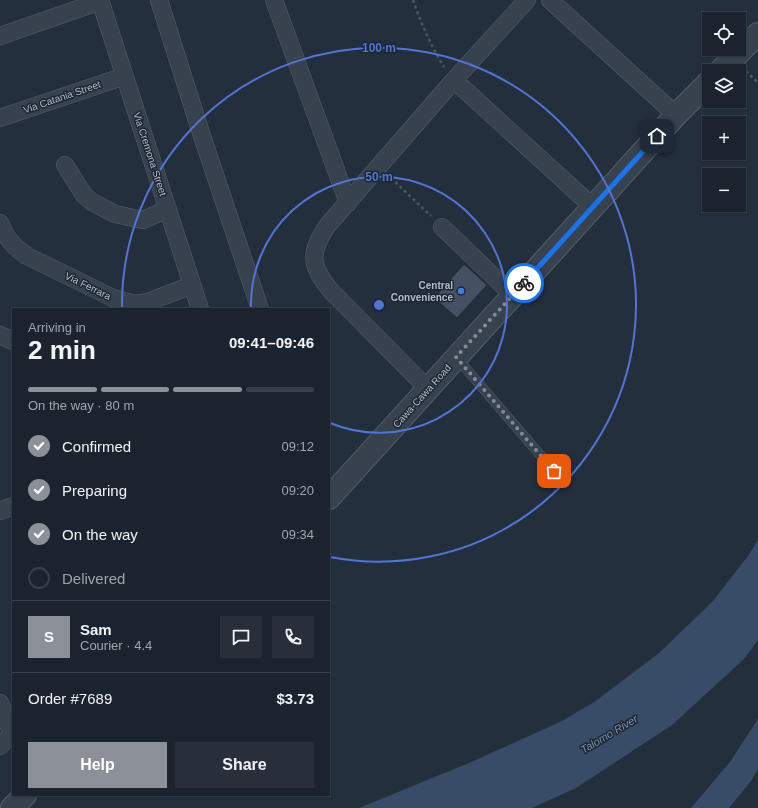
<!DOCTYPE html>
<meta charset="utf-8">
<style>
body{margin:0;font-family:Helvetica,sans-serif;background:#282f3a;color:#f1f3f6;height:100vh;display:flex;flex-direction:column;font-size:15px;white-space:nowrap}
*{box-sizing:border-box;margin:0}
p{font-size:13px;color:#a0a4aa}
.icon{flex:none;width:22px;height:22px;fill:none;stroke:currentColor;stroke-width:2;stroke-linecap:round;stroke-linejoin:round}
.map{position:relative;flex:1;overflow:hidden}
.side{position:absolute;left:12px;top:308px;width:318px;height:488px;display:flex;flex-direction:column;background:#1b232e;border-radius:0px;box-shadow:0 1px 3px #0004,0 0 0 1px #39404a}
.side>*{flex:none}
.buttons{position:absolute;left:702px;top:12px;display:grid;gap:8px}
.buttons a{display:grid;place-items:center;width:44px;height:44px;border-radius:0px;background:#1b232e;box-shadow:0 1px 3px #0004,0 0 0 1px #39404a;font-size:20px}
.pin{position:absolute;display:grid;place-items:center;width:34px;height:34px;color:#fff;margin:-17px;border-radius:8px;box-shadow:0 2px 6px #0006}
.courier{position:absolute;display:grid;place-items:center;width:40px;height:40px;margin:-20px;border:3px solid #1a73e8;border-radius:50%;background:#fff;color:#222;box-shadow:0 1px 5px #0007}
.overview em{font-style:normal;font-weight:700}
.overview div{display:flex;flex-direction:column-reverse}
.overview{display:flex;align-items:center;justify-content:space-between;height:68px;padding:0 16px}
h1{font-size:26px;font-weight:700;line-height:30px}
.bar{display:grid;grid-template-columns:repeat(4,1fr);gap:6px 4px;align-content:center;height:48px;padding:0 16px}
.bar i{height:5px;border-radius:3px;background:#39404a}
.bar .selected{background:#8c9099}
.bar p{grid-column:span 4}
.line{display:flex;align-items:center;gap:10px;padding:0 16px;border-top:1px solid #39404a}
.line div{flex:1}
.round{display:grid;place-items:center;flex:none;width:42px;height:42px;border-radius:0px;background:#282f3a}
ol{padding:0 16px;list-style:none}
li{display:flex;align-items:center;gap:12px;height:44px}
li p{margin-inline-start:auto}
li .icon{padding:4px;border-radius:50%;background:#8c9099;color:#fff;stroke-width:4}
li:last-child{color:#a0a4aa}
li i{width:22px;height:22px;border:2px solid #39404a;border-radius:50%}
.cta{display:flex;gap:8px;margin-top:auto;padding:8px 16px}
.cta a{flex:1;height:46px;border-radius:0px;background:#8c9099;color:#fff;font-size:16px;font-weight:700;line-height:46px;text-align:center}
.cta a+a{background:#282f3a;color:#f1f3f6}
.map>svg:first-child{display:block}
</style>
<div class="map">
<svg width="758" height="808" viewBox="0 0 758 808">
<rect width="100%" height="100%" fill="#242f3e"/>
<path fill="#394c67" d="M758 540V640L744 659 672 725 576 788 532 808H359L469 763 562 721 594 702 659 653 713 601 748 556Z
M758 719V769L751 781 729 808H691L730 762Z"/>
<path fill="#455162" stroke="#1f2835" d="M464 264 487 285 457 318 434 298Z"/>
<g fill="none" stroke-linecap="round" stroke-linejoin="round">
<defs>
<path id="service" d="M456 357 554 471"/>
<path id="minor" d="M100 0 200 309
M159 0 201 133 260 309
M274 0 348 203
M550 0 676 115
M0 36 101 1
M454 80 593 207
M0 118 125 76
M65 165 84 195 92 202 115 214 143 220 168 209
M0 223C6 238 14 247 27 256L113 298 134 304 148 302 192 285
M442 227 513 295
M0 335 13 341
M428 389 331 291C310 265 309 254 327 226L454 80 527 0
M0 511 13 506
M0 703 12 734
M0 746 13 733"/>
<path id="tertiary" d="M720 71 758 34
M329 498 593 207 676 115 709 82
M12 808 25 795"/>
</defs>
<use href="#service" stroke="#565f6c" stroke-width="10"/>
<use href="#minor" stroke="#565f6c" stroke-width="18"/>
<use href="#tertiary" stroke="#565f6c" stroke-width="24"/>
<path stroke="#44595c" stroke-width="2.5" stroke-dasharray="3 3" stroke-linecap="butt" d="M413 0C421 23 431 46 444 67
M746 71 758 83
M391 178 431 216"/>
<use href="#service" stroke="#38414e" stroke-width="9"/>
<use href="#minor" stroke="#38414e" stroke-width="17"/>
<use href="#tertiary" stroke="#38414e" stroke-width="22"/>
</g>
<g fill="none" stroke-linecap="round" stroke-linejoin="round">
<path stroke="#828b98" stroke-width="4" stroke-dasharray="0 7.2" d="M524 283 456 357 554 471"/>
<path stroke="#1a73e8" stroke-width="5" d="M524 283 657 136"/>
</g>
<g fill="none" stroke="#5274d3" stroke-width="2">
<path d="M251 308A128 128 0 1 1 330 423"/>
<path d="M122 307A257 257 0 1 1 330 557"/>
</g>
<circle fill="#3f7fe0" stroke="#1d2633" stroke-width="1.5" cx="461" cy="291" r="4"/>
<g text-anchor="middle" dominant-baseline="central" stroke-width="3" stroke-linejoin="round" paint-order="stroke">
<g font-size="10" fill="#b4bcc9" stroke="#1d2633">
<text transform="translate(62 97) rotate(-19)">Via Catania Street</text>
<text transform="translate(150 154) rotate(72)">Via Cremona Street</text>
<text transform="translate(88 286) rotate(26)">Via Ferrara</text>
<text transform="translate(422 396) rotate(-48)">Cawa-Cawa Road</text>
</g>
<g font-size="10" font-weight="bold" fill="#b4bcc9" stroke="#1d2633" text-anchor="end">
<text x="453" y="285">Central<tspan x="453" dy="12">Convenience</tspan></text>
</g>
<g font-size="11" font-style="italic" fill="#7c92b1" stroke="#1d2633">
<text transform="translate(609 734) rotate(-31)">Talomo River</text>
</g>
</g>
<circle cx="379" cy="305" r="6" fill="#5274d3" stroke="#1d2633" stroke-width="2"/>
<g font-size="12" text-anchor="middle" font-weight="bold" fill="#5274d3" stroke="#1d2633" stroke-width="3" stroke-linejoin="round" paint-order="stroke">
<text x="379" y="52">100 m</text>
<text x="379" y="181">50 m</text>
</g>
</svg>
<div class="buttons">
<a><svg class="icon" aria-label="locate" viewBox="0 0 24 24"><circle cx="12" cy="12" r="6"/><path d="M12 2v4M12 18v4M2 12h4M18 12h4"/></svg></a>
<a><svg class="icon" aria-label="layers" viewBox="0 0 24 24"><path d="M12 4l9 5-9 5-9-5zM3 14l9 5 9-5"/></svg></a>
<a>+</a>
<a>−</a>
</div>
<div class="pin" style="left:554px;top:471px;background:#ea580c"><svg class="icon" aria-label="bag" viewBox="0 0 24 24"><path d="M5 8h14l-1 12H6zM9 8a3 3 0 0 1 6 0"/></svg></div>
<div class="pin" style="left:657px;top:136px;background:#1f2937"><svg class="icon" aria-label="home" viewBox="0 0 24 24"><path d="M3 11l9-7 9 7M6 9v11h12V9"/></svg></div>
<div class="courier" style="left:524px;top:283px"><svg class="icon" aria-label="bike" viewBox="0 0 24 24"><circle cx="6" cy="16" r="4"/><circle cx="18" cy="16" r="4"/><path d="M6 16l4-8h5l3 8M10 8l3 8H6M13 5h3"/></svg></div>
<section class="side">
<div class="overview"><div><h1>2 min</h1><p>Arriving in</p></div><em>09:41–09:46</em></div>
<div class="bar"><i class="selected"></i><i class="selected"></i><i class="selected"></i><i></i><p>On the way · 80 m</p></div>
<ol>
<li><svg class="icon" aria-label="check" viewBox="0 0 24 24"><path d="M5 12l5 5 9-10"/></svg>Confirmed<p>09:12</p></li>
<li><svg class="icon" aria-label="check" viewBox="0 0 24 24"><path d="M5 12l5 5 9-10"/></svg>Preparing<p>09:20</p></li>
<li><svg class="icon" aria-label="check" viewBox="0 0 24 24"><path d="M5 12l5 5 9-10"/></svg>On the way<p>09:34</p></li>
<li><i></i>Delivered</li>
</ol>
<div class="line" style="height:72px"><b class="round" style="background:#8c9099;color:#fff">S</b><div><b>Sam</b><p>Courier · 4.4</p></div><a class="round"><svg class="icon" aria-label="chat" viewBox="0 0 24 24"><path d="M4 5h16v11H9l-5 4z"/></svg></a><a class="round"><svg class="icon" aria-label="phone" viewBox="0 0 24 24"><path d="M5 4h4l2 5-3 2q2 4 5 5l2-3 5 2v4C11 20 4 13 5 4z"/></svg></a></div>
<div class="line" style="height:52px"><div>Order #7689</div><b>$3.73</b></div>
<div class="cta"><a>Help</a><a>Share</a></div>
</section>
</div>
